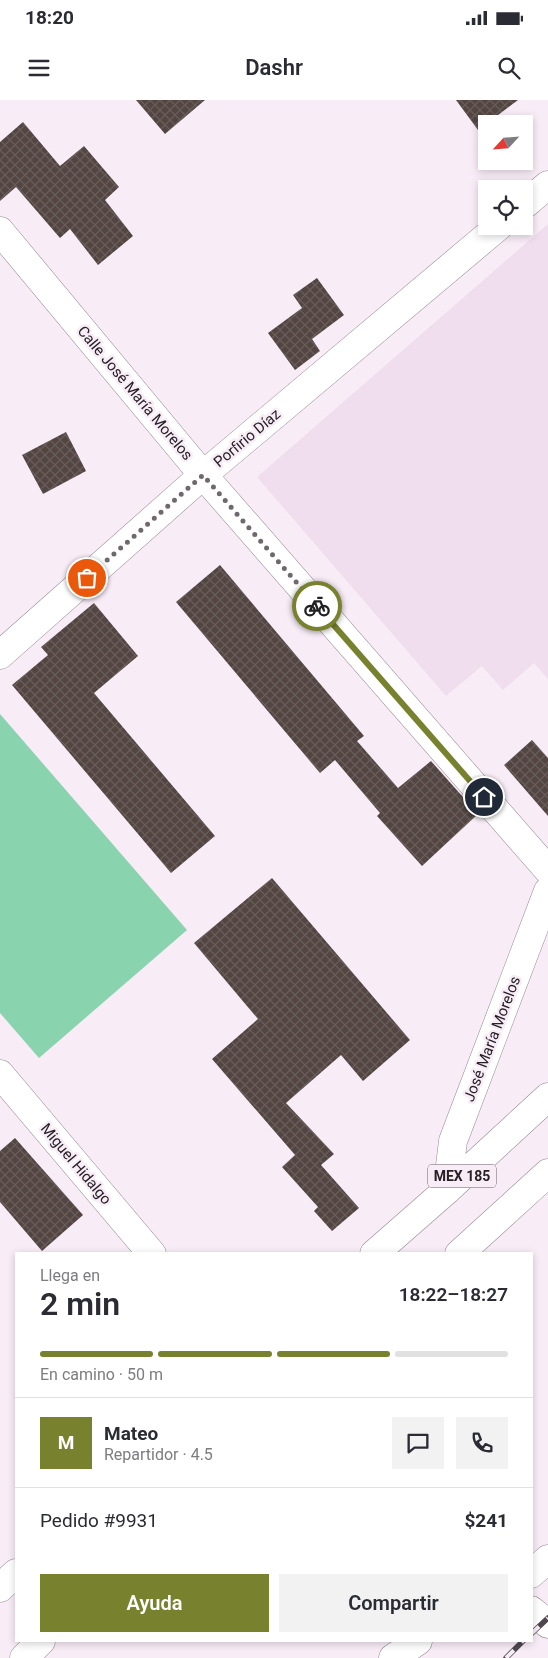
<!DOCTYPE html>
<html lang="es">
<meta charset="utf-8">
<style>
body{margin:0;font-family:Roboto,sans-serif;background:#f2f2f3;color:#2b2b33;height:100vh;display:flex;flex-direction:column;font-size:19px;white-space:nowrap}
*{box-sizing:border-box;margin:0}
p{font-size:16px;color:#7c7c81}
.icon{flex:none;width:28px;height:28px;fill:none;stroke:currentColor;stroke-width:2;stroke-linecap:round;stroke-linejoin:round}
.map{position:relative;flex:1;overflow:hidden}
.side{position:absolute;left:15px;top:1152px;width:518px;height:390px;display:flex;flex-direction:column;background:#fff;border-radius:0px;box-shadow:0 2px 8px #0003}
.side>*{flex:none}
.needle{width:32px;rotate:244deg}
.tools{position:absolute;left:478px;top:15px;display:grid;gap:10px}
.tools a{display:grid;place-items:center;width:55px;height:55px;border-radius:0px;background:#fff;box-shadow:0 2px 8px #0003;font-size:25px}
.pin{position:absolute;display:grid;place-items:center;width:42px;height:42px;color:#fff;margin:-21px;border:2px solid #fff;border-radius:50%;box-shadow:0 1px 5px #0007}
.courier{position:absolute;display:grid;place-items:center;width:50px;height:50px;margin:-25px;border:4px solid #78822e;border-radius:50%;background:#fff;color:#222;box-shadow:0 1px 6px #0007}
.head em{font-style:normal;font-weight:600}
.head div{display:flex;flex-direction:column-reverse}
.head{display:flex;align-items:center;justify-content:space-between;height:85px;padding:0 25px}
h1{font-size:32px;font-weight:600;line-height:38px}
.bar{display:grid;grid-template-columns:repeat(4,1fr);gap:8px 5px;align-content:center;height:60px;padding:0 25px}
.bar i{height:6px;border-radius:4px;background:#e1e1e2}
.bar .selected{background:#78822e}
.bar p{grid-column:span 4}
.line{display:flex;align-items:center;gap:12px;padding:0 25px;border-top:1px solid #e1e1e2}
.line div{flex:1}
.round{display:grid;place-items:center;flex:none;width:52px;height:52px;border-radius:0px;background:#f2f2f3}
.button{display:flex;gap:10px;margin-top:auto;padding:10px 25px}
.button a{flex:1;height:58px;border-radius:0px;background:#78822e;color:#fff;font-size:20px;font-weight:600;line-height:58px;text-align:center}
.button a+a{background:#f2f2f3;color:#2b2b33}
.status{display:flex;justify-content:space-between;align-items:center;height:35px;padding:0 25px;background:#fff;direction:ltr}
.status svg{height:14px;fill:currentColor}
header{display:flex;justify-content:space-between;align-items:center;height:65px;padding:0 25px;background:#fff;font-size:22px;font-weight:600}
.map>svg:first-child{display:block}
</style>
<div class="status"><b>18:20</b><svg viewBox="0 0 49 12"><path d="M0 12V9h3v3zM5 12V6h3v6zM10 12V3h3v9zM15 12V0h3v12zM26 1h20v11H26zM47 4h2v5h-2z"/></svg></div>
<header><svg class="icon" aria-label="menu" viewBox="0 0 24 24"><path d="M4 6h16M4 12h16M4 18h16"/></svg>Dashr<svg class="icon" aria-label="search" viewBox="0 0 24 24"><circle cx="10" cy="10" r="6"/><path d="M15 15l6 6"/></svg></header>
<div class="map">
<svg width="548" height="1558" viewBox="0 0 548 1558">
<defs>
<pattern id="building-cross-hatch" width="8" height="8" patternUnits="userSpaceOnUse" patternTransform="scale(1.25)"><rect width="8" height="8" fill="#534541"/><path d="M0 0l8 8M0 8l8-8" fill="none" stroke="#685d5a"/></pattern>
</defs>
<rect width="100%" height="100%" fill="#f8ecf7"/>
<path fill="#f0deee" d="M548 124V579L534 563 503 590 482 566 446 596 257 377Z"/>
<path fill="#89d4ae" d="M0 614 187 830 39 958 0 913Z"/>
<path fill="url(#building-cross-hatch)" d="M136 0H205L165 34Z
M456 0H518L478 30Z
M23 22 60 66 84 46 119 87 105 100 133 136 98 165 70 129 60 138 16 87 0 101V42Z
M317 178 344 215 312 239 320 251 295 270 268 233 302 208 293 195Z
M66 332 86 371 43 394 22 355Z
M220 465 364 636 357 641 398 688 431 661 478 714 422 766 377 716 380 713 335 660 320 673 176 502Z
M94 503 138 556 94 593 215 736 171 773 12 585 48 555 41 547Z
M532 640 548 658V716L504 665Z
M272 778 410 940 363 981 341 955 286 1003 334 1054 321 1065 359 1108 332 1131 314 1111 318 1107 282 1067 295 1055 212 959 258 919 194 843Z
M15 1038 83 1115 42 1151 0 1102V1051Z"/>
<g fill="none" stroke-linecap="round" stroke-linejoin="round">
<defs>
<path id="minor" d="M524 105 548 85
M0 131 203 375 548 770
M0 555 203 375 499 126
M0 974 152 1154
M447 1090 453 1041 548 791
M531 1474 548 1459
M531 1510 548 1524
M393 1558 418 1541"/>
<path id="primary" d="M374 1154 447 1090 548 997
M459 1154 548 1073
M0 1488 16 1473
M24 1558 41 1541"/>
</defs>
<use href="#minor" stroke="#928791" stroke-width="29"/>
<use href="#primary" stroke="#928791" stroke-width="29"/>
<use href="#minor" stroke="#fff" stroke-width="28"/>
<use href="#primary" stroke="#fff" stroke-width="28"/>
<defs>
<path id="rail" d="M531 1534 548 1518
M506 1558 523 1541"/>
</defs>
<use href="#rail" stroke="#4e484e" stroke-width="5.5"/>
<use href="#rail" stroke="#f8ecf7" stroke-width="4" stroke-dasharray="11" stroke-linecap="butt"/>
</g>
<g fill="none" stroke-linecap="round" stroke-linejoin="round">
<path stroke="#6f686e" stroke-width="5" stroke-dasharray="0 9" d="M87 478 203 375 317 506"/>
<path stroke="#78822e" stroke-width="6" d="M317 506 484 697"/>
</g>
<g text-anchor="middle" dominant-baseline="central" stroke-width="5" stroke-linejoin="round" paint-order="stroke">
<rect fill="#f8ecf7" stroke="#645e64" stroke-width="1" x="428" y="1064.5" width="68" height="23" rx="4"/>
<g font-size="14" font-weight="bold" fill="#252125">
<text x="462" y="1076">MEX 185</text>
</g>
<g font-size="15" fill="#252125" stroke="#f8ecf7">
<text transform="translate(135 293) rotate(50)">Calle José María Morelos</text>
<text transform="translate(247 338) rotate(-40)">Porfirio Díaz</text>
<text transform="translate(492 939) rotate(-69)">José María Morelos</text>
<text transform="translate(76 1064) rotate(50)">Miguel Hidalgo</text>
</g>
</g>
</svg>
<div class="tools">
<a><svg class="needle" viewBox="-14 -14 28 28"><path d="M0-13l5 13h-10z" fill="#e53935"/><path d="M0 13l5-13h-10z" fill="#7c7c81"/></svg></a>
<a><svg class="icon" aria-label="locate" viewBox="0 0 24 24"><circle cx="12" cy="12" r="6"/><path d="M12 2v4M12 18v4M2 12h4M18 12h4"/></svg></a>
</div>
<div class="pin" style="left:87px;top:478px;background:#ea580c"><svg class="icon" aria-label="bag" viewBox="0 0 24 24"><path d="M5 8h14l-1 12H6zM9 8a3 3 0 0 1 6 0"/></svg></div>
<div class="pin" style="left:484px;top:697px;background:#1f2937"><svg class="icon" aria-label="home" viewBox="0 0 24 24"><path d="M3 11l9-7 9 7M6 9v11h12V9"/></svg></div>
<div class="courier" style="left:317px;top:506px"><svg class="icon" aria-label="bike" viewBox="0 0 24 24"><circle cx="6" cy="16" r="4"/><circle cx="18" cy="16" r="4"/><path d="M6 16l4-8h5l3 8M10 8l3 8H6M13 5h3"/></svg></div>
<section class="side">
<div class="head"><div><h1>2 min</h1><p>Llega en</p></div><em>18:22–18:27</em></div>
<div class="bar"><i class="selected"></i><i class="selected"></i><i class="selected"></i><i></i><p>En camino · 50 m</p></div>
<div class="line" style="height:90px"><b class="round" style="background:#78822e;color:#fff">M</b><div><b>Mateo</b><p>Repartidor · 4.5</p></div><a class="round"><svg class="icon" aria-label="chat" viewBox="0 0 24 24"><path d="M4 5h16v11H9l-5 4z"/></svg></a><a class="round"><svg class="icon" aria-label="phone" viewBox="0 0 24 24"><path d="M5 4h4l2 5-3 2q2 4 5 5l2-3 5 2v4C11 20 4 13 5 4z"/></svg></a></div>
<div class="line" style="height:65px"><div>Pedido #9931</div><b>$241</b></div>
<div class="button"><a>Ayuda</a><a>Compartir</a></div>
</section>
</div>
